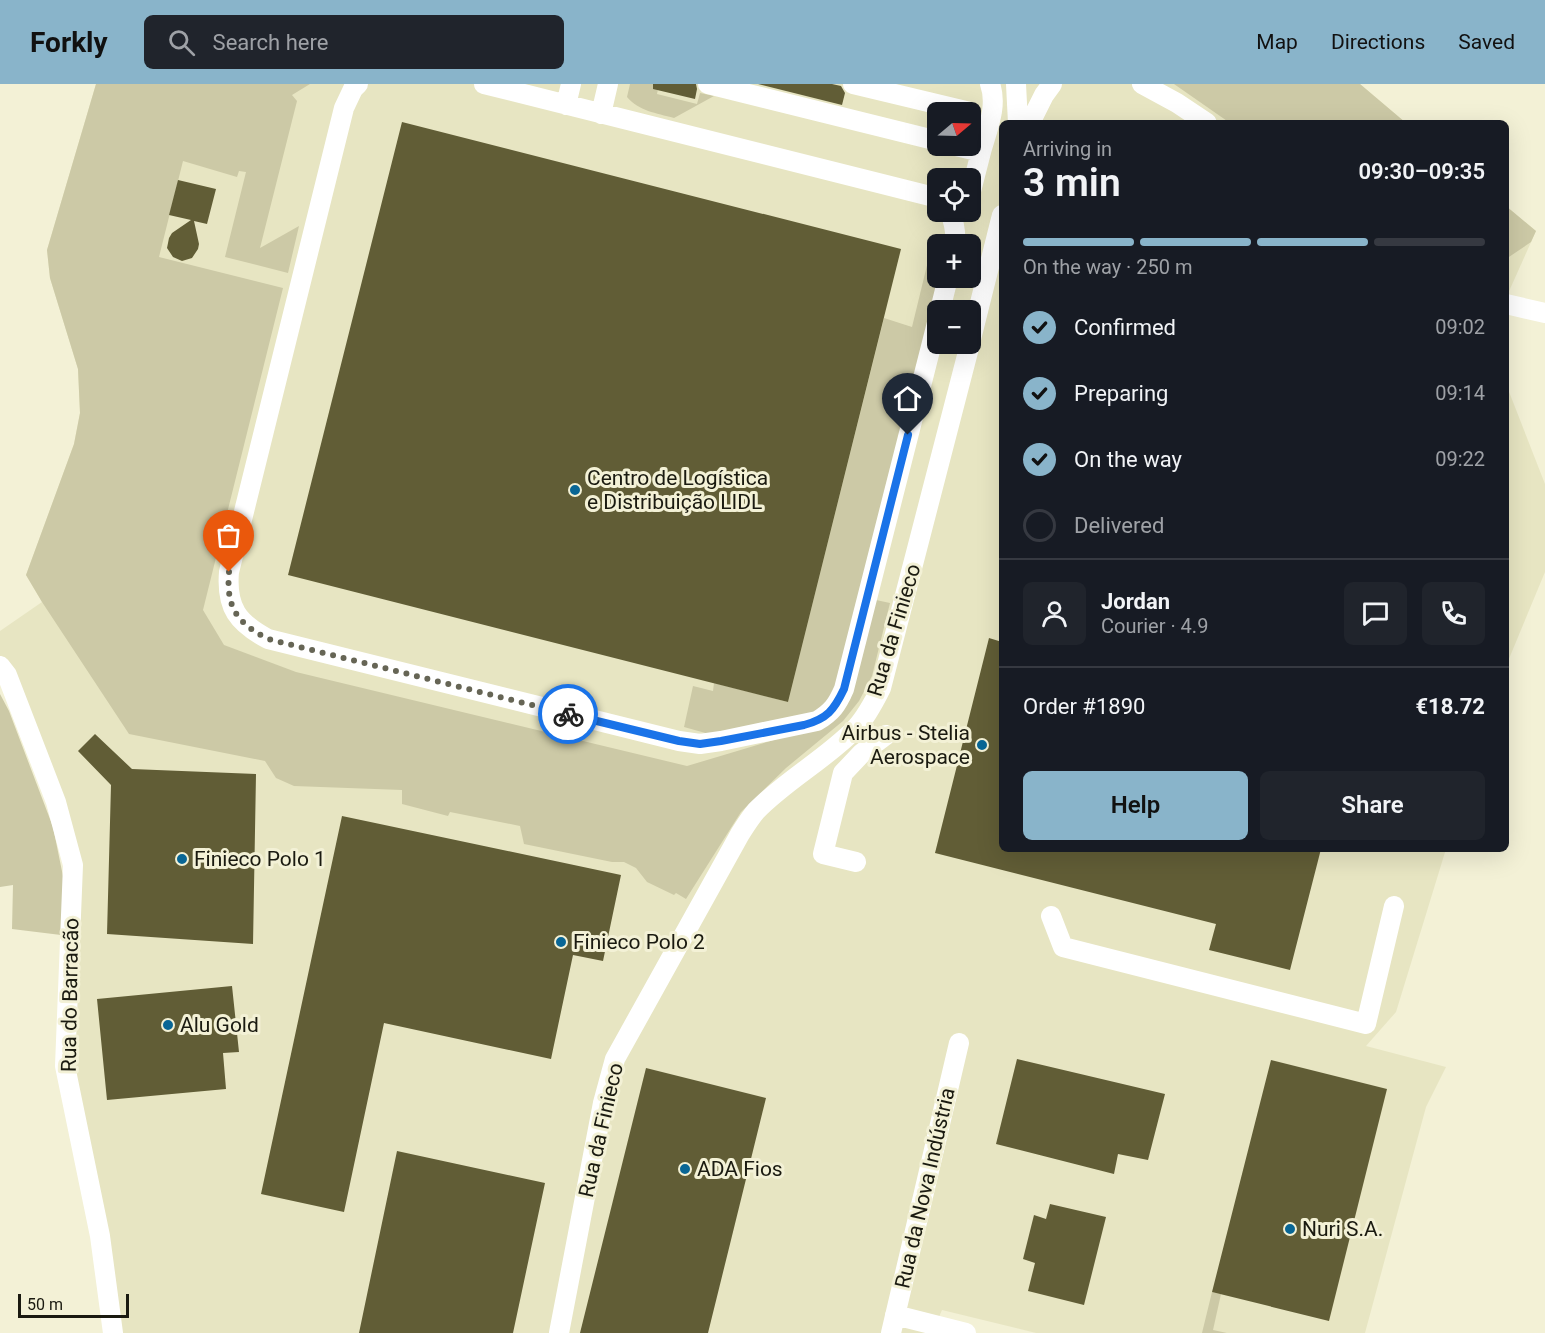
<!DOCTYPE html>
<meta charset="utf-8">
<style>
body{margin:0;font-family:Roboto,sans-serif;background:#20242c;color:#f1f3f6;height:100vh;display:flex;flex-direction:column;font-size:22px;white-space:nowrap}
*{box-sizing:border-box;margin:0}
p{font-size:20px;color:#9ea1a6}
.icon{flex:none;width:33px;height:33px;fill:none;stroke:currentColor;stroke-width:2;stroke-linecap:round;stroke-linejoin:round}
.map{position:relative;flex:1;overflow:hidden}
.drawer{position:absolute;left:999px;top:36px;width:510px;height:732px;display:flex;flex-direction:column;background:#171b24;border-radius:9px;box-shadow:0 6px 24px #0002}
.drawer>*{flex:none}
.needle{width:39px;rotate:71deg}
.tools{position:absolute;left:927px;top:18px;display:grid;gap:12px}
.tools a{display:grid;place-items:center;width:54px;height:54px;border-radius:9px;background:#171b24;box-shadow:0 6px 24px #0002;font-size:30px}
.scale{position:absolute;left:18px;bottom:15px;width:111px;box-sizing:border-box;padding-left:6px;border:3px solid #1a1a10;border-top:0;font-size:16px;line-height:21px;white-space:nowrap;color:#1a1a10;-webkit-text-stroke:4px #f3f1d6;paint-order:stroke}
.pin{position:absolute;display:grid;place-items:center;width:51px;height:51px;color:#fff;margin:-62px -26px;border-radius:50% 50% 50% 0;rotate:-45deg;box-shadow:0 0 6px #0007}
.pin .icon{rotate:45deg}
.courier{position:absolute;display:grid;place-items:center;width:60px;height:60px;margin:-30px;border:4px solid #1a73e8;border-radius:50%;background:#fff;color:#222;box-shadow:0 2px 8px #0007}
.headline em{font-style:normal;font-weight:600}
.headline div{display:flex;flex-direction:column-reverse}
.headline{display:flex;align-items:center;justify-content:space-between;height:102px;padding:0 24px}
h1{font-size:39px;font-weight:600;line-height:45px}
.bar{display:grid;grid-template-columns:repeat(4,1fr);gap:9px 6px;align-content:center;height:72px;padding:0 24px}
.bar i{height:8px;border-radius:4px;background:#363941}
.bar .active{background:#89b4ca}
.bar p{grid-column:span 4}
.line{display:flex;align-items:center;gap:15px;padding:0 24px;border-top:2px solid #363941}
.line div{flex:1}
.round{display:grid;place-items:center;flex:none;width:63px;height:63px;border-radius:9px;background:#20242c}
ol{padding:0 24px;list-style:none}
li{display:flex;align-items:center;gap:18px;height:66px}
li p{margin-inline-start:auto}
li .icon{padding:6px;border-radius:50%;background:#89b4ca;color:#111;stroke-width:4}
li:last-child{color:#9ea1a6}
li i{width:33px;height:33px;border:3px solid #363941;border-radius:50%}
.cta{display:flex;gap:12px;margin-top:auto;padding:12px 24px}
.cta a{flex:1;height:69px;border-radius:9px;background:#89b4ca;color:#111;font-size:24px;font-weight:600;line-height:69px;text-align:center}
.cta a+a{background:#20242c;color:#f1f3f6}
header{display:flex;align-items:center;gap:36px;box-sizing:border-box;height:84px;padding:0 30px;background:#89b4ca;color:#111}
header strong{font-size:28px}
nav{display:flex;gap:33px;margin-inline-start:auto;font-size:21px}
.search{width:420px;height:54px;background:#20242c;display:flex;align-items:center;gap:15px;box-sizing:border-box;padding:0 21px;border-radius:9px;color:#9ea1a6;font-size:22px}
.map>svg:first-child{display:block}
</style>
<header>
<strong>Forkly</strong>
<div class="search"><svg class="icon" aria-label="search" viewBox="0 0 24 24"><circle cx="10" cy="10" r="6"/><path d="M15 15l6 6"/></svg>Search here</div>
<nav><a>Map</a><a>Directions</a><a>Saved</a></nav>
</header>
<div class="map">
<svg width="1545" height="1249" viewBox="0 0 1545 1249">
<rect width="100%" height="100%" fill="#f3f1d6"/>
<path fill="#e7e5c2" fill-rule="evenodd" d="M96 0H1360L1406 39H1002V765H1446L1396 928 1366 962 1446 983 1426 1023 1365 1249H1036L942 1226 932 1249H110L65 982 73 781 0 582V547L42 518 26 491 74 360 80 329 78 285 50 194 47 166ZM938 28H970V62H938ZM938 94H970V128H938ZM938 160H970V194H938ZM938 226H970V260H938Z
M1506 122 1536 147 1506 214Z
M1506 300 1545 400V488L1506 582Z"/>
<path fill="#ccc9a6" d="M96 0H310L292 11 297 17 260 164 299 142 288 189 225 173 246 88 239 87 237 93 183 77 159 173 283 204 203 526 224 561 296 588 687 682 831 639 850 616 876 516 890 519 872 592 859 617 843 637 786 684 741 728 686 815 676 809 674 811 647 798 636 784 624 778H612L524 760 520 742 450 728 448 732 402 720V706L294 702 276 694 265 677 129 650 42 518 26 491 74 360 80 329 78 285 50 194 47 166Z
M630 0H659L657 10 697 20 700 9 714 12 674 34C656 29 639 27 627 13Z
M1174 0H1360L1406 39H1230Z
M1506 122 1536 147 1531 158 1506 175Z
M929 173 937 179 938 194H940L838 604 816 630 709 650 684 643 693 602 713 607 714 599 788 618 884 234 912 243Z
M0 610 9 627 53 743 65 802 61 851 12 845 13 801 0 803Z
M1212 1208 1221 1210 1213 1246 1227 1249H1202Z"/>
<path fill="#615d36" d="M653 0H696L697 5 695 15 653 5Z
M758 0H832L841 2 845 9 842 21Z
M402 38 901 165 788 618 288 491Z
M178 96 216 105 207 140 194 137 199 160 198 165 192 174 182 177 173 173 167 164 169 154 172 149 191 136 169 131Z
M989 554 1002 558V765H1321L1290 886 1209 866 1216 840 935 769Z
M95 650 132 685 256 690 253 860 107 850 111 701 78 667Z
M342 732 621 791 603 877 573 871 551 975 384 939 344 1128 261 1110Z
M232 902 239 968 223 969 226 1005 107 1016 97 915Z
M1017 975 1165 1010 1148 1076 1118 1070 1114 1090 996 1060Z
M1271 976 1387 1005 1329 1237 1212 1208Z
M646 984 766 1014 731 1156 708 1249H580Z
M397 1067 545 1099 513 1249H359Z
M1050 1120 1106 1133 1084 1221 1028 1207 1035 1179 1023 1175 1034 1131 1046 1135Z"/>
<g fill="none" stroke-linecap="round" stroke-linejoin="round">
<path stroke="#fff" stroke-width="20" d="M358 0 353 5 344 24 229 488C226 524 238 539 268 555L679 657 700 660 721 657 817 637C832 628 837 621 844 605L938 235
M484 0 938 114
M708 0 938 57
M853 0 970 28
M1016 0 1018 39
M1142 0 1177 19 1207 39
M566 21 571 0
M601 30 608 0
M1030 39 1044 11 1052 0
M956 62 981 68 970 111
M981 68C987 46 998 22 990 0
M950 128C954 138 956 149 955 160
M1506 220 1545 229
M940 226 948 194
M970 259 1002 131
M0 582 7 591 56 718 73 781 65 982 100 1152 113 1249
M856 778 823 770 843 689 862 669 886 651
M1051 832 1063 863 1366 940 1394 822
M895 1231 966 1249
M559 1249 603 1019 615 975 740 750C745 742 750 734 756 727 786 696 826 675 856 644 866 633 874 618 881 604L970 260
M891 1249 959 959"/>
</g>
<g fill="none" stroke-linecap="round" stroke-linejoin="round">
<path stroke="#666555" stroke-width="6" stroke-dasharray="0 10.8" d="M229 488C226 524 237 539 268 555L568 630"/>
<path stroke="#1a73e8" stroke-width="8" d="M568 630 679 657 700 660 721 657 804 641C827 635 834 626 844 605L908 351"/>
</g>
<g fill="#096695" stroke="#f3f1d6" stroke-width="2">
<circle cx="575" cy="406" r="6"/>
<circle cx="982" cy="661" r="6"/>
<circle cx="182" cy="775" r="6"/>
<circle cx="561" cy="858" r="6"/>
<circle cx="168" cy="941" r="6"/>
<circle cx="685" cy="1085" r="6"/>
<circle cx="1290" cy="1145" r="6"/>
</g>
<g text-anchor="middle" dominant-baseline="central" stroke-width="6" stroke-linejoin="round" paint-order="stroke">
<g font-size="21" fill="#1a1a10" stroke="#f3f1d6" text-anchor="start">
<text x="587" y="394">Centro de Logística<tspan x="587" dy="24">e Distribuição LIDL</tspan></text>
<text x="970" y="649" text-anchor="end">Airbus - Stelia<tspan x="970" dy="24">Aerospace</tspan></text>
<text x="194" y="775">Finieco Polo 1</text>
<text x="573" y="858">Finieco Polo 2</text>
<text x="180" y="941">Alu Gold</text>
<text x="697" y="1085">ADA Fios</text>
<text x="1302" y="1145">Nuri S.A.</text>
</g>
<g font-size="21" fill="#1a1a10" stroke="#f3f1d6">
<text transform="translate(894 546) rotate(-73)">Rua da Finieco</text>
<text transform="translate(70 911) rotate(-89)">Rua do Barracão</text>
<text transform="translate(601 1046) rotate(-77)">Rua da Finieco</text>
<text transform="translate(925 1104) rotate(-77)">Rua da Nova Indústria</text>
</g>
</g>
</svg>
<div class="tools">
<a><svg class="needle" viewBox="-14 -14 28 28"><path d="M0-13l5 13h-10z" fill="#e53935"/><path d="M0 13l5-13h-10z" fill="#9ea1a6"/></svg></a>
<a><svg class="icon" aria-label="locate" viewBox="0 0 24 24"><circle cx="12" cy="12" r="6"/><path d="M12 2v4M12 18v4M2 12h4M18 12h4"/></svg></a>
<a>+</a>
<a>−</a>
</div>
<div class="scale">50 m</div>
<div class="pin" style="left:229px;top:488px;background:#ea580c"><svg class="icon" aria-label="bag" viewBox="0 0 24 24"><path d="M5 8h14l-1 12H6zM9 8a3 3 0 0 1 6 0"/></svg></div>
<div class="pin" style="left:908px;top:351px;background:#1f2937"><svg class="icon" aria-label="home" viewBox="0 0 24 24"><path d="M3 11l9-7 9 7M6 9v11h12V9"/></svg></div>
<div class="courier" style="left:568px;top:630px"><svg class="icon" aria-label="bike" viewBox="0 0 24 24"><circle cx="6" cy="16" r="4"/><circle cx="18" cy="16" r="4"/><path d="M6 16l4-8h5l3 8M10 8l3 8H6M13 5h3"/></svg></div>
<section class="drawer">
<div class="headline"><div><h1>3 min</h1><p>Arriving in</p></div><em>09:30–09:35</em></div>
<div class="bar"><i class="active"></i><i class="active"></i><i class="active"></i><i></i><p>On the way · 250 m</p></div>
<ol>
<li><svg class="icon" aria-label="check" viewBox="0 0 24 24"><path d="M5 12l5 5 9-10"/></svg>Confirmed<p>09:02</p></li>
<li><svg class="icon" aria-label="check" viewBox="0 0 24 24"><path d="M5 12l5 5 9-10"/></svg>Preparing<p>09:14</p></li>
<li><svg class="icon" aria-label="check" viewBox="0 0 24 24"><path d="M5 12l5 5 9-10"/></svg>On the way<p>09:22</p></li>
<li><i></i>Delivered</li>
</ol>
<div class="line" style="height:108px"><a class="round"><svg class="icon" aria-label="person" viewBox="0 0 24 24"><circle cx="12" cy="8" r="4"/><path d="M4 21q1-7 8-7t8 7"/></svg></a><div><b>Jordan</b><p>Courier · 4.9</p></div><a class="round"><svg class="icon" aria-label="chat" viewBox="0 0 24 24"><path d="M4 5h16v11H9l-5 4z"/></svg></a><a class="round"><svg class="icon" aria-label="phone" viewBox="0 0 24 24"><path d="M5 4h4l2 5-3 2q2 4 5 5l2-3 5 2v4C11 20 4 13 5 4z"/></svg></a></div>
<div class="line" style="height:78px"><div>Order #1890</div><b>€18.72</b></div>
<div class="cta"><a>Help</a><a>Share</a></div>
</section>
</div>
